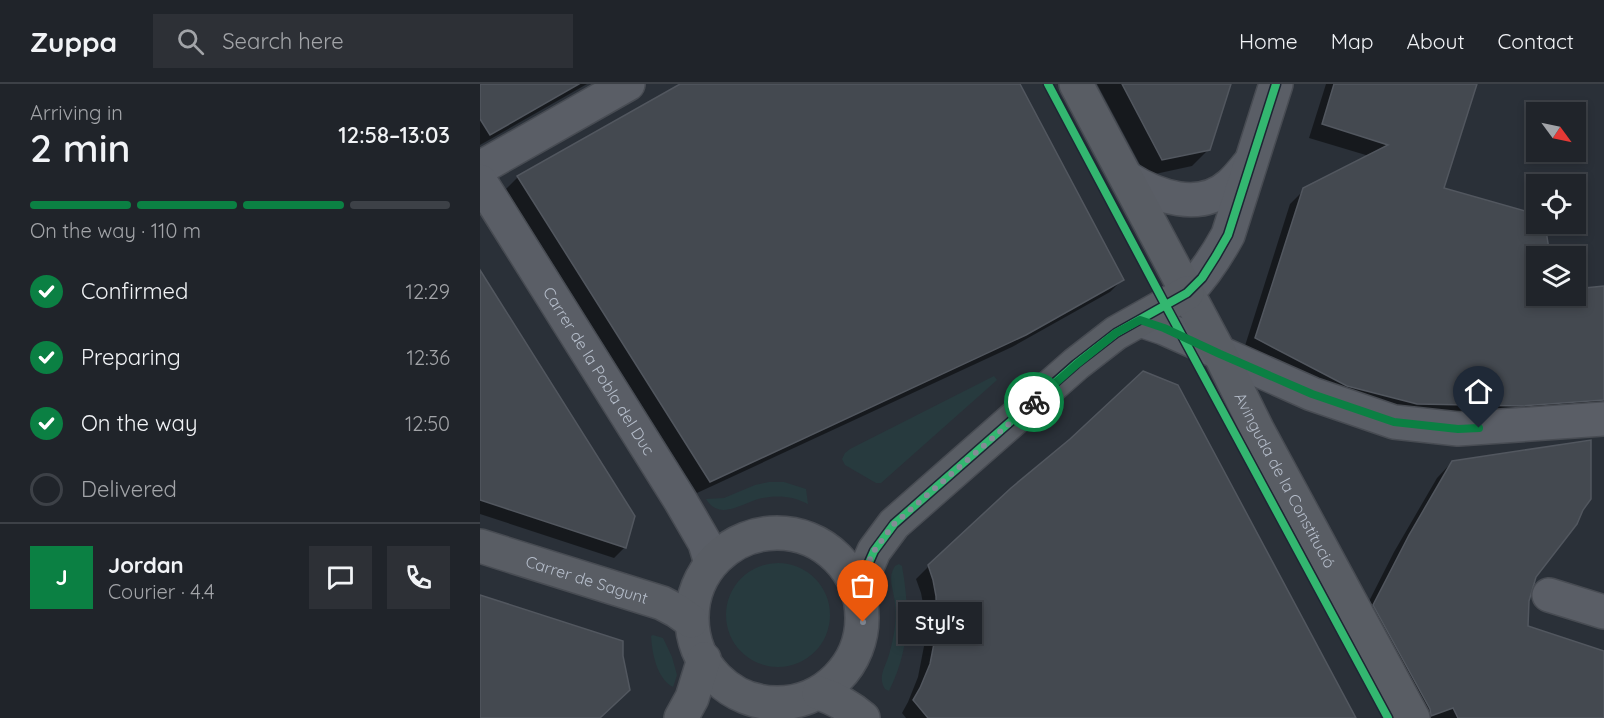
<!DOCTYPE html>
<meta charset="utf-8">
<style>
body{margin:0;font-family:Quicksand,sans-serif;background:#2d3036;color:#f1f3f6;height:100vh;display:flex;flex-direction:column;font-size:22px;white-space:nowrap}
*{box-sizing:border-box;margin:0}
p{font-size:20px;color:#a2a4a8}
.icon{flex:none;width:33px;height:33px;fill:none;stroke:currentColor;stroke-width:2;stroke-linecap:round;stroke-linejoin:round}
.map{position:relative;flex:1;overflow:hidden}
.details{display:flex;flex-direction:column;background:#20242a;width:480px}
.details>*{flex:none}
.needle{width:39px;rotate:123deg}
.controls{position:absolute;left:1046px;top:18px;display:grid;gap:12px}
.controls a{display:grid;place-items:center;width:60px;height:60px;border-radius:0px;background:#20242a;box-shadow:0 3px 9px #0003,0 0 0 2px #3d4147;font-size:30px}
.pin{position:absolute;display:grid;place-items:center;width:51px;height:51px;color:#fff;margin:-62px -26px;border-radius:50% 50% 50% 0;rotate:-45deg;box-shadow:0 0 6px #0007}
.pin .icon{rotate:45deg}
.courier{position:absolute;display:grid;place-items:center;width:60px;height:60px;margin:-30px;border:4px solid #0b8043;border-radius:50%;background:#fff;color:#222;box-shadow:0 2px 8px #0007}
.bubble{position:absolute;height:42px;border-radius:0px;background:#20242a;box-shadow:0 3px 9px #0003,0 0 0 2px #3d4147;font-size:20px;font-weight:600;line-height:42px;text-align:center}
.summary em{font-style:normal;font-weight:600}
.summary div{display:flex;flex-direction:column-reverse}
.summary{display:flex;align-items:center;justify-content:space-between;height:102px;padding:0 30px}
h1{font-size:39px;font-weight:600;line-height:45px}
.bar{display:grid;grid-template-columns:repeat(4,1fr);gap:9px 6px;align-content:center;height:72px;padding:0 30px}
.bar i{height:8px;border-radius:4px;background:#3d4147}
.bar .active{background:#0b8043}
.bar p{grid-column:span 4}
.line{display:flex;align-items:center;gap:15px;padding:0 30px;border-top:2px solid #3d4147}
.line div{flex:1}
.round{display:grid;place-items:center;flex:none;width:63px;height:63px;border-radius:0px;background:#2d3036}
ol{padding:0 30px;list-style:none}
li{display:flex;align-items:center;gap:18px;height:66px}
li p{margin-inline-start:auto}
li .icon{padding:6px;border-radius:50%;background:#0b8043;color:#fff;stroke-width:4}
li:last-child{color:#a2a4a8}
li i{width:33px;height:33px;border:3px solid #3d4147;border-radius:50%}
header{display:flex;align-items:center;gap:36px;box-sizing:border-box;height:84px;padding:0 30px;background:#20242a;border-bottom:2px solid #3d4147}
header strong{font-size:28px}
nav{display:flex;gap:33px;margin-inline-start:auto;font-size:21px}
.search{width:420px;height:54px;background:#2d3036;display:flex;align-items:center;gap:15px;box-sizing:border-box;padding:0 21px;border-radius:0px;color:#a2a4a8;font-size:22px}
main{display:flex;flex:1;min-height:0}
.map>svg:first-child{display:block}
</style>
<header>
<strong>Zuppa</strong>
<div class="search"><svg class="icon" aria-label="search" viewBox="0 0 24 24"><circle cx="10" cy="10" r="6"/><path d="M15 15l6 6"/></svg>Search here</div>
<nav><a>Home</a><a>Map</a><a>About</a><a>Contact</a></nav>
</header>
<main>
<section class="details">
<div class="summary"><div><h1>2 min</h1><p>Arriving in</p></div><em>12:58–13:03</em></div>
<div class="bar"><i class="active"></i><i class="active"></i><i class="active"></i><i></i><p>On the way · 110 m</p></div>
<ol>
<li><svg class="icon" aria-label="check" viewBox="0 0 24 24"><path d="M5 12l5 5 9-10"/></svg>Confirmed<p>12:29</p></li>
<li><svg class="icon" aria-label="check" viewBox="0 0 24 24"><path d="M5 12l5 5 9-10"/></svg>Preparing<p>12:36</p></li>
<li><svg class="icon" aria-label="check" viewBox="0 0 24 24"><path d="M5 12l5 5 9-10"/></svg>On the way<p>12:50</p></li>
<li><i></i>Delivered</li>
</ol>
<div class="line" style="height:108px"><b class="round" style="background:#0b8043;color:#fff">J</b><div><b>Jordan</b><p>Courier · 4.4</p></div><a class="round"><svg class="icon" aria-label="chat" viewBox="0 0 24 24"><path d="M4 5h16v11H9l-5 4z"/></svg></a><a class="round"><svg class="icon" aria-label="phone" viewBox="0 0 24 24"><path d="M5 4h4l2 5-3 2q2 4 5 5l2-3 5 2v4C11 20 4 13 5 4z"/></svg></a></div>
</section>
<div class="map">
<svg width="1124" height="634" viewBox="0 0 1124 634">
<rect width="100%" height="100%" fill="#2a3038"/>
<path fill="#273a3e" d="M514 292 517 296 401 399H396L365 381 362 375 365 369 370 365Z
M289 398H304L326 405 328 420C313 412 298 411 282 414 263 418 240 438 226 415L244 414 275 401Z
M246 531a52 52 0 1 1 104 0a52 52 0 1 1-104 0Z
M419 480 422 482C430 527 430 565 409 607L405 605C398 594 404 585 408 574 411 564 414 552 415 542 416 532 416 522 414 513 412 501 408 493 415 482Z
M173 551 183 554 192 573 197 591 193 603C177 595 172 569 171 552Z"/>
<path fill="#0007" d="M0 0H107L0 61Z
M203 0H539L643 195 630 208 532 263 217 409 26 105 38 93Z
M617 0H749L729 65 712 82 666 92Z
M846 0H995L962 105 1056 132V140H1063L1069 172H1056V212H1095V207L1124 203V330L923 333 763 268 810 120 824 106 889 72 829 54Z
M0 189 145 463 134 474 0 430Z
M972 378 1054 492 1047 517 1046 543 1124 634H931L879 537 914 468 957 394Z
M449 482 875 634H426L422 629 428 618 438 593 445 557 444 525 441 509 436 495Z"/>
<path fill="#444950" stroke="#52575f" stroke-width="1.5" d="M0 0H99L10 51 0 35Z
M200 0H540L644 196 546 251 230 398 37 92Z
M642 0H751L730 66 682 76Z
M854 0H997L964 104 1056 130V140H1065L1070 172H1056V212H1095V205L1124 202V316L1042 322 937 320 867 302 775 254 823 104 908 61 842 40Z
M0 186 155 432 146 464 0 416Z
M663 287 698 301 876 634H448L433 616 440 604 450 580 457 544 456 512 453 496 448 481 531 404 590 355Z
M1111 356V415L1103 426 1097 440 1056 493 1049 517 1048 542 1124 567V634H978L973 624 951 632 950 625 893 521 929 451 972 377Z
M0 511 143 557V572L150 606 120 634H0Z"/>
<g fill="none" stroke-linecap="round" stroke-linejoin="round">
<defs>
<g id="street">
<path d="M0 84 148 0"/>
<path d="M647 94C677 113 720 128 750 101 757 95 763 87 769 80"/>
<path id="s1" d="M0 97 200 416 225 459 231 479"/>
<path d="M707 209C724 191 736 173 748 151L796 0"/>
<path d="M660 236 684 244 832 310 914 338 978 345 1124 335"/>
<path d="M1069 511 1124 528"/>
</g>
<g id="secondary">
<path id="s2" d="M596 0 740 270 777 345 933 634"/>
<circle cx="297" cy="534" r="85"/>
<path id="s3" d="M0 462 182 519 197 527 211 537"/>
<path d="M380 513 383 492 394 467 414 440 596 280 636 249 707 209"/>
<path d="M339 609C356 615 369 622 383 634"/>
<path d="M201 634 212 614 224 575"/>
</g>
</defs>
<use href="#street" stroke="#484c53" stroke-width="36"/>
<use href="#secondary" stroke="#484c53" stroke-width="36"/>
<use href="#street" stroke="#5a5e66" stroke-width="33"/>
<use href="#secondary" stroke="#595d64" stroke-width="33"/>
<defs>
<path id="cycleway" d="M568 0 686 222 908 634
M380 513 383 492 394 467 414 440 596 280 636 249 707 209 722 194 736 172 748 151 796 0"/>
</defs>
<use href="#cycleway" stroke="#1d2633" stroke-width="11"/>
<use href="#cycleway" stroke="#33b770" stroke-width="8"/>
</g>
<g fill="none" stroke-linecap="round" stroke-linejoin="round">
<path stroke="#848b96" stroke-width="6" stroke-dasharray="0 10.8" d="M383 538 380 513 382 492 394 467 414 440 554 318"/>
<path stroke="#0b8043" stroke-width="8" d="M554 318 597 280 636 249 660 236 684 244 740 270 832 310 914 338 978 345 999 344"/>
</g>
<g text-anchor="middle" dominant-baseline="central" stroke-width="4.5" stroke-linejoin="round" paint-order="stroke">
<g font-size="16" fill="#b4bcc9" stroke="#1d2633">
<text stroke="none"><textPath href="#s1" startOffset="224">Carrer de la Pobla del Duc</textPath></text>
<text stroke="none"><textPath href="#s2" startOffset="448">Avinguda de la Constitució</textPath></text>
<text stroke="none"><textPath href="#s3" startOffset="112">Carrer de Sagunt</textPath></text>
</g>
</g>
</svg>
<div class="controls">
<a><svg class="needle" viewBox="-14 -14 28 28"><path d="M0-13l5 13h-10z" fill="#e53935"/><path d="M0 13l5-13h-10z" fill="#a2a4a8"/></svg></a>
<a><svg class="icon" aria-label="locate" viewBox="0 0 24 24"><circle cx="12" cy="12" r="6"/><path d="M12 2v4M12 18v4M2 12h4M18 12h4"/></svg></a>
<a><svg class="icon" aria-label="layers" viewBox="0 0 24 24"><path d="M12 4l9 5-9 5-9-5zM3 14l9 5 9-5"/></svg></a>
</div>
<div class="pin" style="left:383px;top:538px;background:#ea580c"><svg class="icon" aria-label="bag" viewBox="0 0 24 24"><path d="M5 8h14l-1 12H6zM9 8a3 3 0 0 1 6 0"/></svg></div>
<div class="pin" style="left:999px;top:344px;background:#1f2937"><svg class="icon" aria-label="home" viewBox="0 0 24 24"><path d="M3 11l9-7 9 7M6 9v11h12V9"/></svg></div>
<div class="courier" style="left:554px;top:318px"><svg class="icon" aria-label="bike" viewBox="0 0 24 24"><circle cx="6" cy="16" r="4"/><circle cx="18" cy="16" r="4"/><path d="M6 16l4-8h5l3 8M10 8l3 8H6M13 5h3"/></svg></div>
<div class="bubble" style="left:418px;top:518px;width:84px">Styl's</div>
</div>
</main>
